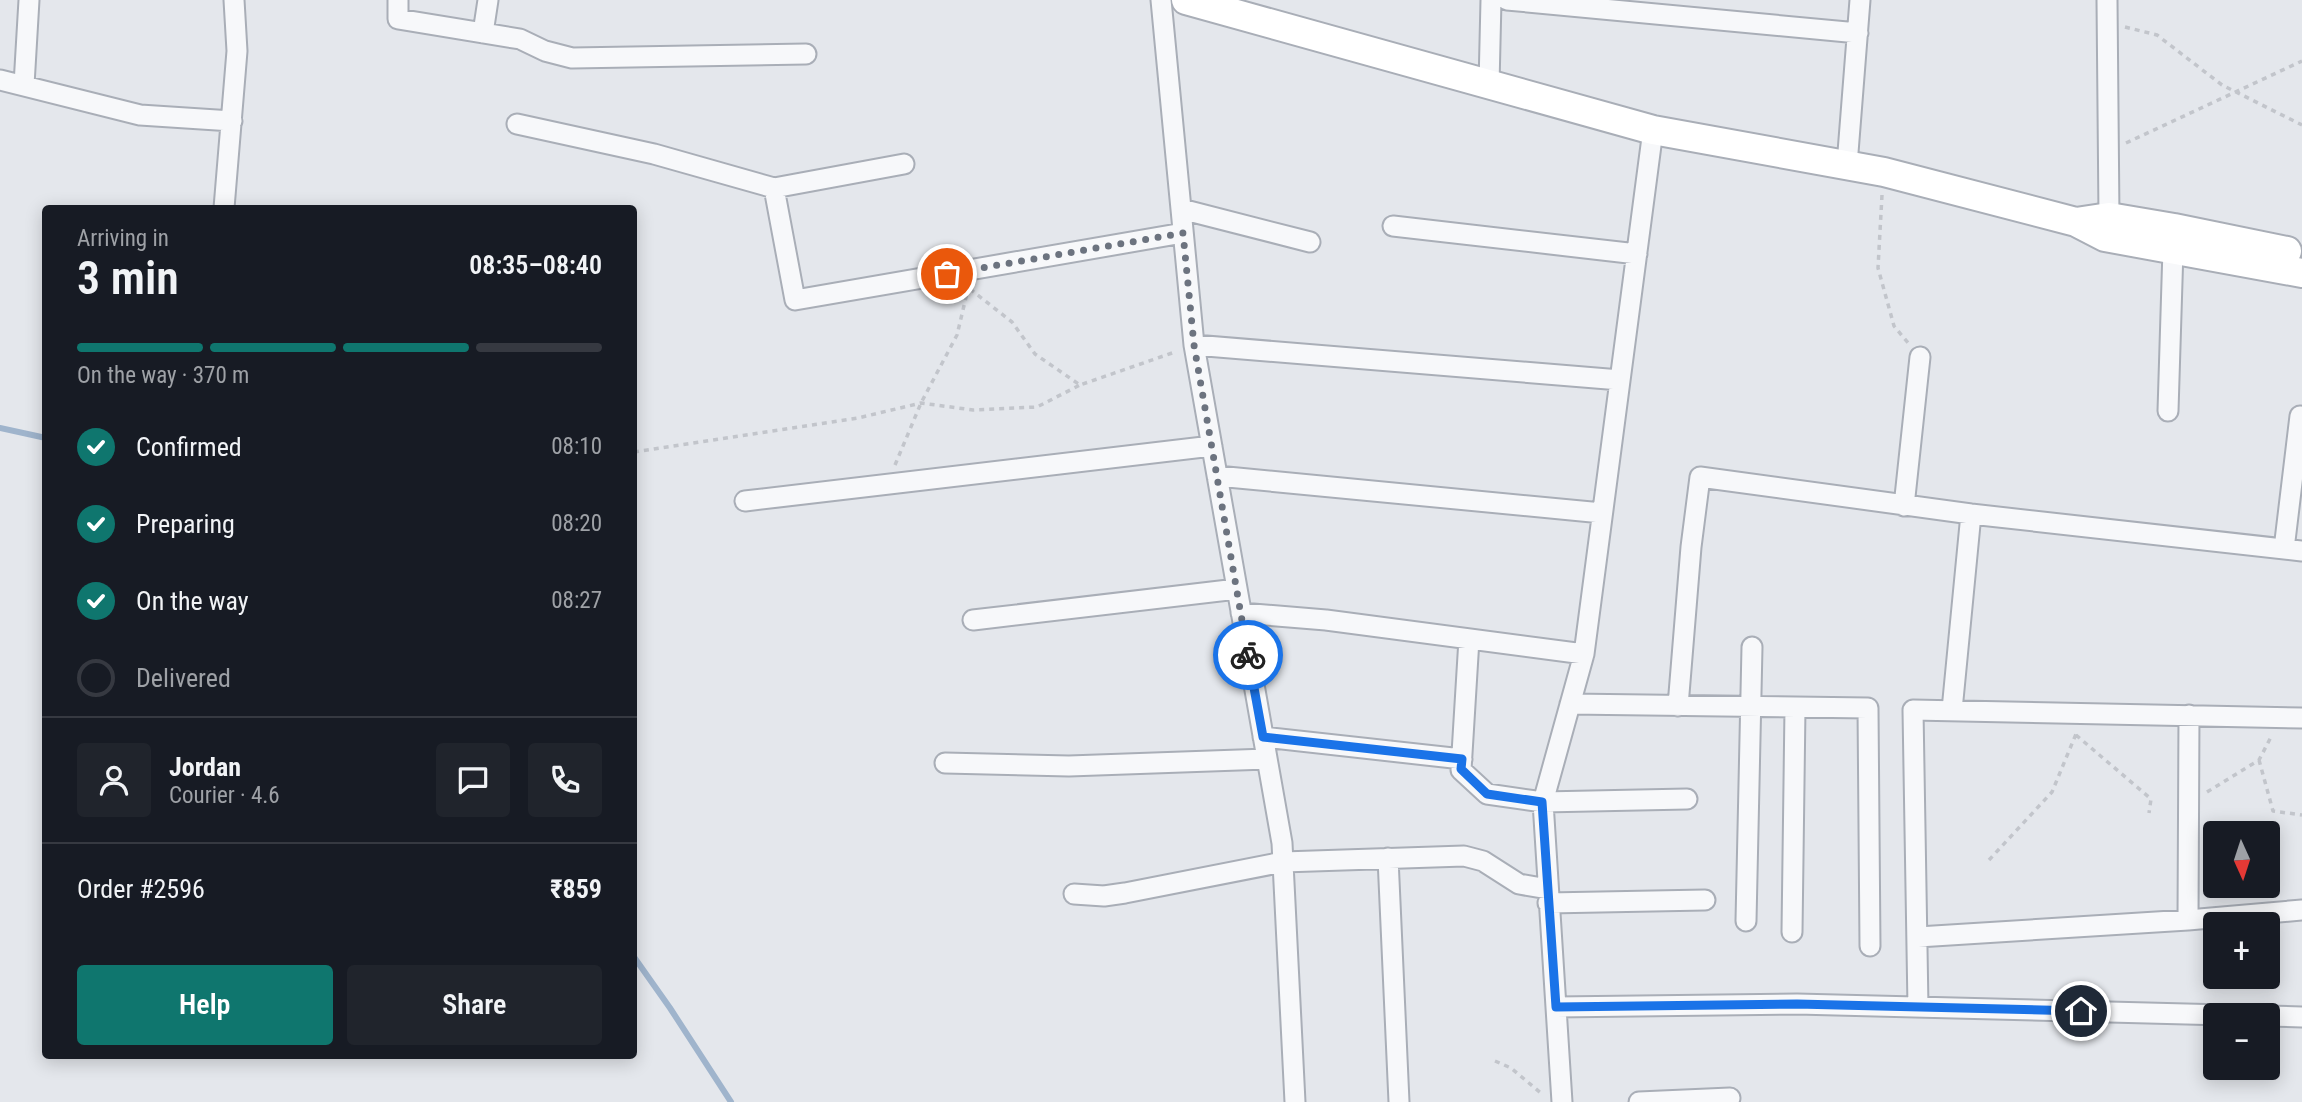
<!DOCTYPE html>
<meta charset="utf-8">
<style>
body{margin:0;font-family:"Roboto Condensed",sans-serif;background:#20242c;color:#f1f3f6;height:100vh;display:flex;flex-direction:column;font-size:26px;white-space:nowrap}
*{box-sizing:border-box;margin:0}
p{font-size:23px;color:#9ea1a6}
.icon{flex:none;width:38px;height:38px;fill:none;stroke:currentColor;stroke-width:2;stroke-linecap:round;stroke-linejoin:round}
.map{position:relative;flex:1;overflow:hidden}
.side{position:absolute;left:42px;top:205px;width:595px;height:854px;display:flex;flex-direction:column;background:#171b24;border-radius:7px;box-shadow:0 4px 18px #0003}
.side>*{flex:none}
.needle{width:46px;rotate:177deg}
.controls{position:absolute;left:2203px;top:821px;display:grid;gap:14px}
.controls a{display:grid;place-items:center;width:77px;height:77px;border-radius:7px;background:#171b24;box-shadow:0 4px 18px #0003;font-size:35px}
.pin{position:absolute;display:grid;place-items:center;width:60px;height:60px;color:#fff;margin:-30px;border:4px solid #fff;border-radius:50%;box-shadow:0 2px 7px #0007}
.courier{position:absolute;display:grid;place-items:center;width:70px;height:70px;margin:-35px;border:5px solid #1a73e8;border-radius:50%;background:#fff;color:#222;box-shadow:0 2px 9px #0007}
.headline em{font-style:normal;font-weight:600}
.headline div{display:flex;flex-direction:column-reverse}
.headline{display:flex;align-items:center;justify-content:space-between;height:119px;padding:0 35px}
h1{font-size:46px;font-weight:600;line-height:52px}
.bar{display:grid;grid-template-columns:repeat(4,1fr);gap:10px 7px;align-content:center;height:84px;padding:0 35px}
.bar i{height:9px;border-radius:5px;background:#363941}
.bar .current{background:#0f766e}
.bar p{grid-column:span 4}
.line{display:flex;align-items:center;gap:18px;padding:0 35px;border-top:2px solid #363941}
.line div{flex:1}
.round{display:grid;place-items:center;flex:none;width:74px;height:74px;border-radius:7px;background:#20242c}
ol{padding:0 35px;list-style:none}
li{display:flex;align-items:center;gap:21px;height:77px}
li p{margin-inline-start:auto}
li .icon{padding:7px;border-radius:50%;background:#0f766e;color:#fff;stroke-width:4}
li:last-child{color:#9ea1a6}
li i{width:38px;height:38px;border:4px solid #363941;border-radius:50%}
.button{display:flex;gap:14px;margin-top:auto;padding:14px 35px}
.button a{flex:1;height:80px;border-radius:7px;background:#0f766e;color:#fff;font-size:28px;font-weight:600;line-height:80px;text-align:center}
.button a+a{background:#20242c;color:#f1f3f6}
.map>svg:first-child{display:block}
</style>
<div class="map">
<svg width="2302" height="1102" viewBox="0 0 2302 1102">
<rect width="100%" height="100%" fill="#e4e7ec"/>
<g fill="none" stroke-linecap="round" stroke-linejoin="round">
<path stroke="#9fb4cc" stroke-width="6" d="M0 428 46 438
M634 957 670 1008 731 1102"/>
<defs>
<path id="street" d="M398 0V19L520 39 545 51 572 58 806 54
M1161 0 1194 345 1282 843 1295 1102
M1507 0 1858 33
M2107 0 2109 217
M483 33 488 0
M0 80 140 115 232 121
M24 85 29 0
M1489 85 1491 0
M517 124 654 154 774 188 904 164
M1847 165 1860 0
M774 188 795 300 1183 233
M224 208 237 51 234 0
M1181 209 1310 242
M1393 226 1637 254
M1194 345 1620 380
M2168 411 2173 249
M1217 476 1602 513
M745 501 1212 446
M1904 506 1920 357
M2284 549 2300 416
M1241 613 1326 620 1584 654
M973 620 1237 589
M1469 639 1461 770 1487 794 1543 802 1687 799
M1570 704 1868 708 1870 946
M1678 706 1691 547 1700 477 1971 514 2302 551
M1952 710 1971 514
M1263 737 1462 759
M945 763 1069 766 1267 759
M1388 858 1399 1102
M1074 894 1104 896 1125 893 1283 862 1464 856 1483 861 1519 884 1548 889
M1548 903 1705 900
M2188 920 2189 715
M1746 921 1752 647
M1792 932 1795 708
M1918 937 2188 920 2302 910
M1556 1007 1797 1004 2225 1015
M1918 1007 1913 710 2302 718
M2268 1016 2302 1017
M1562 1102 1543 802 1584 654 1653 130
M1639 1102 1730 1098"/>
<path id="secondary" d="M1186 0 1653 130 1884 172 2076 222 2105 237 2302 273
M2076 222 2109 217 2174 228 2287 251"/>
</defs>
<use href="#street" stroke="#a9aeb7" stroke-width="23"/>
<use href="#secondary" stroke="#a9aeb7" stroke-width="32"/>
<path stroke="#c2c5cb" stroke-width="3.5" stroke-dasharray="5 5" stroke-linecap="butt" d="M2125 27 2157 35 2222 85 2302 125
M2126 143 2302 61
M1882 195 1878 268 1894 326 1909 344
M970 289 1012 322 1035 354 1080 385 1175 352
M634 452 858 418 921 403 973 410 1037 407 1080 385
M895 465 921 403 957 335 968 289
M2076 735 2151 799 2149 813
M2259 760 2273 811 2302 815
M2207 792 2259 760 2271 737
M1989 860 2052 792 2076 734
M1495 1061 1511 1068 1542 1094"/>
<use href="#street" stroke="#f7f8fa" stroke-width="19"/>
<use href="#secondary" stroke="#fff" stroke-width="28"/>
</g>
<g fill="none" stroke-linecap="round" stroke-linejoin="round">
<path stroke="#6c737f" stroke-width="7" stroke-dasharray="0 12.6" d="M947 274 1183 233 1194 345 1248 655"/>
<path stroke="#1a73e8" stroke-width="9" d="M1248 655 1263 737 1462 759 1461 769 1487 794 1542 802 1556 1007 1797 1004 2081 1011"/>
</g>
</svg>
<div class="controls">
<a><svg class="needle" viewBox="-14 -14 28 28"><path d="M0-13l5 13h-10z" fill="#e53935"/><path d="M0 13l5-13h-10z" fill="#9ea1a6"/></svg></a>
<a>+</a>
<a>−</a>
</div>
<div class="pin" style="left:947px;top:274px;background:#ea580c"><svg class="icon" aria-label="bag" viewBox="0 0 24 24"><path d="M5 8h14l-1 12H6zM9 8a3 3 0 0 1 6 0"/></svg></div>
<div class="pin" style="left:2081px;top:1011px;background:#1f2937"><svg class="icon" aria-label="home" viewBox="0 0 24 24"><path d="M3 11l9-7 9 7M6 9v11h12V9"/></svg></div>
<div class="courier" style="left:1248px;top:655px"><svg class="icon" aria-label="bike" viewBox="0 0 24 24"><circle cx="6" cy="16" r="4"/><circle cx="18" cy="16" r="4"/><path d="M6 16l4-8h5l3 8M10 8l3 8H6M13 5h3"/></svg></div>
<section class="side">
<div class="headline"><div><h1>3 min</h1><p>Arriving in</p></div><em>08:35–08:40</em></div>
<div class="bar"><i class="current"></i><i class="current"></i><i class="current"></i><i></i><p>On the way · 370 m</p></div>
<ol>
<li><svg class="icon" aria-label="check" viewBox="0 0 24 24"><path d="M5 12l5 5 9-10"/></svg>Confirmed<p>08:10</p></li>
<li><svg class="icon" aria-label="check" viewBox="0 0 24 24"><path d="M5 12l5 5 9-10"/></svg>Preparing<p>08:20</p></li>
<li><svg class="icon" aria-label="check" viewBox="0 0 24 24"><path d="M5 12l5 5 9-10"/></svg>On the way<p>08:27</p></li>
<li><i></i>Delivered</li>
</ol>
<div class="line" style="height:126px"><a class="round"><svg class="icon" aria-label="person" viewBox="0 0 24 24"><circle cx="12" cy="8" r="4"/><path d="M4 21q1-7 8-7t8 7"/></svg></a><div><b>Jordan</b><p>Courier · 4.6</p></div><a class="round"><svg class="icon" aria-label="chat" viewBox="0 0 24 24"><path d="M4 5h16v11H9l-5 4z"/></svg></a><a class="round"><svg class="icon" aria-label="phone" viewBox="0 0 24 24"><path d="M5 4h4l2 5-3 2q2 4 5 5l2-3 5 2v4C11 20 4 13 5 4z"/></svg></a></div>
<div class="line" style="height:91px"><div>Order #2596</div><b>₹859</b></div>
<div class="button"><a>Help</a><a>Share</a></div>
</section>
</div>
